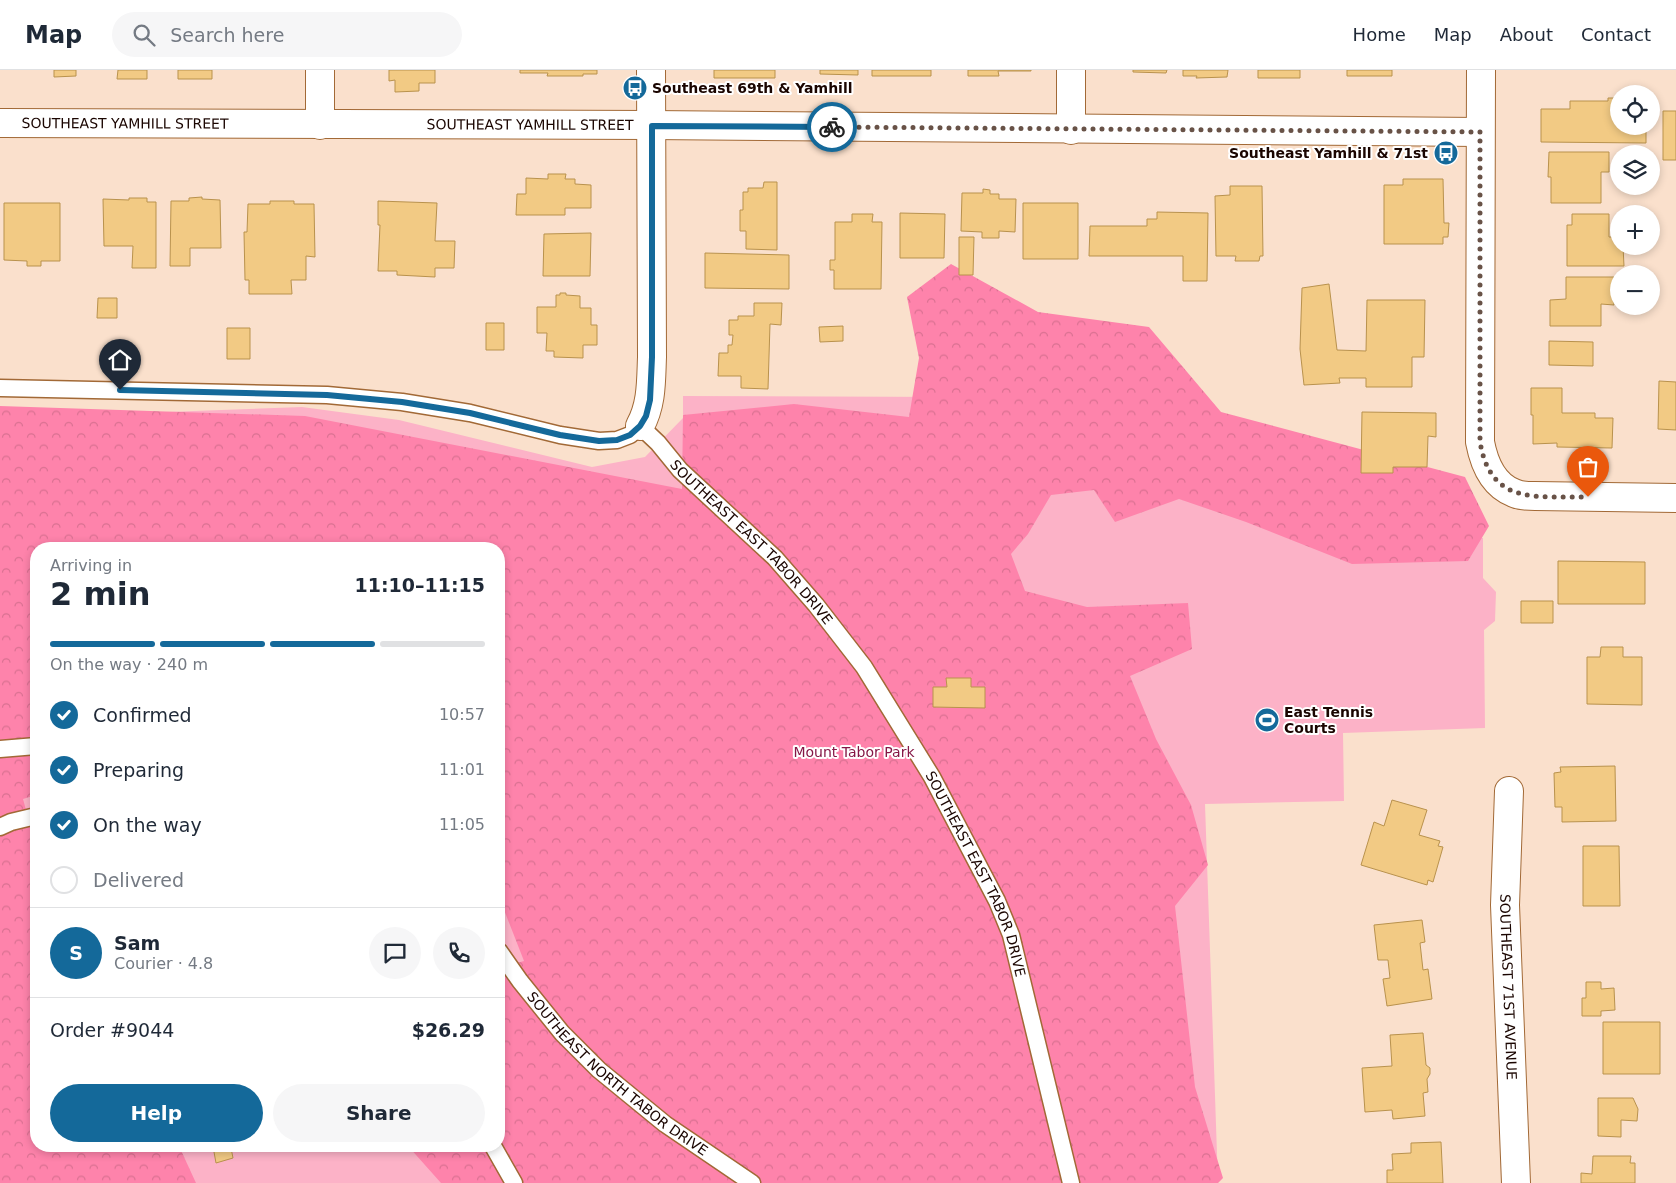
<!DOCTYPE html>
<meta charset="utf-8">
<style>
body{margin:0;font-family:"DejaVu Sans",sans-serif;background:#f6f6f7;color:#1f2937;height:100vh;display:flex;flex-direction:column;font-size:19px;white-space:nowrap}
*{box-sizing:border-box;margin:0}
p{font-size:16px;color:#747a83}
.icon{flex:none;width:28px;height:28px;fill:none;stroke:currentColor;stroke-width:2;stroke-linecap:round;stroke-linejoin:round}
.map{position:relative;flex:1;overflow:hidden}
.details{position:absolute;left:30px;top:472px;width:475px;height:610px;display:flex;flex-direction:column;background:#fff;border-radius:20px;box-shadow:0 2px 8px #0003}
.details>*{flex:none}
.tools{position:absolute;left:1610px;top:15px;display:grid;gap:10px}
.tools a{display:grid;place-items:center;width:50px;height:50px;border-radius:50%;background:#fff;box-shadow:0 2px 8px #0003;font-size:25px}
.pin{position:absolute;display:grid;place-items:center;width:42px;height:42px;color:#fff;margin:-51px -21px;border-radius:50% 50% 50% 0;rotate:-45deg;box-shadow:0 0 5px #0007}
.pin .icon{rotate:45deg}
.courier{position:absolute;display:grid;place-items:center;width:50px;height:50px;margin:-25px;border:4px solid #14699a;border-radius:50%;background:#fff;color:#222;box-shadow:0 1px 6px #0007}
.overview em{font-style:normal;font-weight:800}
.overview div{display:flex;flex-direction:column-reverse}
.overview{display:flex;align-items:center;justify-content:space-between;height:85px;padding:0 20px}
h1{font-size:32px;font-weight:800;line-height:38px}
.bar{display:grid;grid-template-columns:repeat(4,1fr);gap:8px 5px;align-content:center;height:60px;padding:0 20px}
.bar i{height:6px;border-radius:4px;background:#e0e1e3}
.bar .active{background:#14699a}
.bar p{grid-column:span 4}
.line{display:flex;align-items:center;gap:12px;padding:0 20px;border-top:1px solid #e0e1e3}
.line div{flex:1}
.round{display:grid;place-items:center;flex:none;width:52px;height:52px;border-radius:26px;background:#f6f6f7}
ol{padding:0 20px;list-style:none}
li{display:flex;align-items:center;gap:15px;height:55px}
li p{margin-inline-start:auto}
li .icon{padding:5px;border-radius:50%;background:#14699a;color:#fff;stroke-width:4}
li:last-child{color:#747a83}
li i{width:28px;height:28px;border:2px solid #e0e1e3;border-radius:50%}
.action{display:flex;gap:10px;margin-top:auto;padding:10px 20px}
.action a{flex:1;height:58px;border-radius:30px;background:#14699a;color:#fff;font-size:20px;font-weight:800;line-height:58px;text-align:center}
.action a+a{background:#f6f6f7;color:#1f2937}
header{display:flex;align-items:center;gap:30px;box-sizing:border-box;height:70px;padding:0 25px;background:#fff;border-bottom:1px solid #e0e1e3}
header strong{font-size:24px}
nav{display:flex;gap:28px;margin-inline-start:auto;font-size:18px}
.search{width:350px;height:45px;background:#f6f6f7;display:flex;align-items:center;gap:12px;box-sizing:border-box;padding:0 18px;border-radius:28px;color:#747a83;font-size:19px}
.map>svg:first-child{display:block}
</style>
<header>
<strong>Map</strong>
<div class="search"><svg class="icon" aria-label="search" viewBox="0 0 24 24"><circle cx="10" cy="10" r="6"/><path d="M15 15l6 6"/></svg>Search here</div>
<nav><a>Home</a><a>Map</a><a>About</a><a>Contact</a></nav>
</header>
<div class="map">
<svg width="1676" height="1113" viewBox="0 0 1676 1113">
<defs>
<pattern id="forest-crowns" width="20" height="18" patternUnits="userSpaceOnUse" patternTransform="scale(1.25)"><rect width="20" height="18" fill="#fe83ab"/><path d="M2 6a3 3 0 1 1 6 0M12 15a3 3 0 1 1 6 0" fill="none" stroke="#d97091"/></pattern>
</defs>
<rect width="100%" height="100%" fill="#fae0cc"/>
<path fill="#fcb2c7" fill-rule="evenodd" d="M683 326 1175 328 1457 467 1483 468V508L1496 522 1495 551 1484 560 1485 658 1343 663 1344 731 1205 734 1218 1113H0V348L302 337 399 350 592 397 645 387 683 348ZM36 479H499V1076H36Z"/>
<path fill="url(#forest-crowns)" d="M951 194 1038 242 1149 257 1221 342 1465 407 1489 456 1468 491 1352 494 1246 452 1179 429 1115 452 1094 420 1051 425 1028 464 1011 484 1025 521 1087 537 1188 533 1192 579 1130 606 1156 669 1191 735 1208 795 1175 836 1195 1017 1223 1108 1218 1113H441L408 1076H499V898L524 891 499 827V479H36V725L23 729 33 766 36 767V1076H179L196 1113H0V336L305 346 682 419 683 345 794 334 909 347 919 288 907 227Z"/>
<path fill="#f2ca84" stroke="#b9924d" d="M54 0H76V6L54 7Z
M118 0H147V9H117Z
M178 0H212V9H178Z
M389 0H435V13H419V21L395 22V10L389 11Z
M520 0H597V4H583V6H547L548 3H520Z
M714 0H775V8H714Z
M820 0H858V5L820 4Z
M872 0H931V6H872Z
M968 0H1031V1H998L999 6H968Z
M1133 0H1167L1166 3 1133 2Z
M1183 0H1228L1227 7 1196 8 1197 6H1183Z
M1258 0H1300V8H1258Z
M1347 0H1392V6H1347Z
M1608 28H1619V56H1646V73L1541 72V39H1570V31H1608Z
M1663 41H1676V90H1663Z
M1549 82H1609V102H1601V133H1551V107H1548Z
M548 104H566L565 109H575V114L591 115V138H565V145H516L517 124H526V108L548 109Z
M1403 109H1443L1444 153H1449L1448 167H1443V174H1384V115H1403Z
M764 112H777V180L746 179V161H740V140H743V122H748V118H763Z
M1230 116H1262L1263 186H1260L1259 191H1235L1236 186H1216L1215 126 1230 125Z
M983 119 990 120V124H999V129H1016L1015 162 999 161V168H982V162L961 161 962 123H983Z
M202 127V129L220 130 221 178H190V196H170L171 131H189V128Z
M129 128H147V132H156V198H132L133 176H104L103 129 129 130Z
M270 131H294V134H314L315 187 306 186V210H291L292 224H249V210H245L244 162H247L248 134H270Z
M378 131 437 133 435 171H455L454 198H435V207L397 205V201H378L380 155H378Z
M4 133H60V191H41V196H27V191L4 190Z
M1023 133H1078V189H1023Z
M1157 142 1208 143 1207 211H1183V186H1089L1090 156H1147V149H1157Z
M900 143 945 144 944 188H900Z
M852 144H873L872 152H882L881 219H834V200H830V190H835V152H852Z
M1572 144H1609V167H1619V176H1623L1624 196H1567V155H1572Z
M591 163 590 206H543L544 164Z
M959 167H974L973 205H959Z
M705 183 789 185V219L705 218Z
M1566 207H1614V235L1601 234V256H1550V230L1566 229Z
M1329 214 1337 280 1366 281 1367 230H1425L1424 287H1412V317H1366V308H1339L1340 313 1304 315 1300 279 1302 218Z
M560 223H566V225L580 226V238H591V255H597V275H583V288L554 287V281H546L547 263H537V237H556V225H560Z
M98 228H117V248H97Z
M754 233H782L781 255 770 254 768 319 741 318V306H718L719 283H728V275H732L733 265H729V250H738V246H754Z
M486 253H504V280H486Z
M843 256V271L820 272 819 257Z
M227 258H250V289H227Z
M1549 271 1593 272V296L1549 295Z
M1659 311 1676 312V360L1658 359Z
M1531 318H1562V343H1595V348H1613L1612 378 1557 377V373L1533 374V345H1531Z
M1362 342 1436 343V367L1428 366 1427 397H1393V403H1361Z
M1558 491 1645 492V534H1558Z
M1521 531H1553V553H1521Z
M1601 577H1623V587H1642V635L1587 634V587H1600Z
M946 608H971V617H985V638L933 637V617H947Z
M1615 696 1616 751 1562 752V737H1555L1554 703 1561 702 1560 697Z
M1392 730 1427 740 1419 765 1440 771 1438 776 1443 777 1433 812 1428 810 1427 815 1361 795 1374 752 1384 756Z
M1583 776H1619L1620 836H1583Z
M1422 850 1425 872 1420 873 1423 900 1428 899 1432 929 1387 936 1383 909 1390 908 1388 890H1378L1374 855Z
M1586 912H1601V919L1614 918 1615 940 1601 941V946H1582V928H1586Z
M1603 952H1660V1004H1603Z
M1423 963 1426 995 1430 998V1004L1427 1009 1428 1022 1423 1023 1425 1046 1393 1049 1392 1040 1365 1042 1362 998 1392 996 1390 965Z
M1598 1028H1633L1638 1039 1637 1051 1621 1050V1067L1598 1066Z
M1441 1072 1443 1113H1387V1100H1393L1392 1084 1411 1083V1073Z
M227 1076 231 1078 233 1088 216 1093 214 1082 216 1078Z
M1593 1086H1631L1630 1093H1635V1113H1581V1103L1592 1104Z"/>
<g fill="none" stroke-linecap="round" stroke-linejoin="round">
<defs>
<g id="service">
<path id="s1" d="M0 318 327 325 402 332 470 343 560 365 599 371 617 370 630 365 640 356 658 373 680 400 775 488 816 535 864 597 932 707 997 831 1011 865 1071 1113"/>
<path d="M0 679 36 676"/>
<path d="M0 757 11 752 36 746"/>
<path id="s2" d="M499 881 520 911 562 963 599 1000 665 1054 752 1113"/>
<path d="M493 1076 514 1113"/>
</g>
<g id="minor">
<path d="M1481 0 1480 372C1484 393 1493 415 1514 423 1520 426 1528 426 1535 426L1676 428"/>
<path id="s3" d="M0 53 651 55 1480 62"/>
<path d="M320 55V0"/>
<path d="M1071 60V0"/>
<path d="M640 356C652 334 651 311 652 287L651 0"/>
<path id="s4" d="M1509 721 1505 835 1516 1113"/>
</g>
</defs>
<use href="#service" stroke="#a26936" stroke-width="19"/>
<use href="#minor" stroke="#a26936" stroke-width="30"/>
<use href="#service" stroke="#fff" stroke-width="16"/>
<use href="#minor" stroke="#fff" stroke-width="28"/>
</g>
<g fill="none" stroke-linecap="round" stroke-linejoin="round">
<path stroke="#685247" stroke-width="5" stroke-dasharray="0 9" d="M832 57 1480 62V372C1491 436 1536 426 1588 427"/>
<path stroke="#14699a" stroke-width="6" d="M120 320 327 325 402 332 470 343 560 365 599 371 617 370 630 365 640 356 646 346 650 330 652 287V56L832 57"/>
</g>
<defs>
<symbol id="bus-disc" viewBox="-11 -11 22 22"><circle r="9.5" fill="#14699a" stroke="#fff"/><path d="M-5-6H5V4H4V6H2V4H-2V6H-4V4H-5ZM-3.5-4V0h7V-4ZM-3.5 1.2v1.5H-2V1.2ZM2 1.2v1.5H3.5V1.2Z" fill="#fff"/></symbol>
<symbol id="stadium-disc" viewBox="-11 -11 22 22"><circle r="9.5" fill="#14699a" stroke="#fff"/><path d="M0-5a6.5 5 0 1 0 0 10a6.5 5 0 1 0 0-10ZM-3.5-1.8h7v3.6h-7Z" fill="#fff"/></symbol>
</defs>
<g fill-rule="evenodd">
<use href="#bus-disc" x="621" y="4" width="28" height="28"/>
<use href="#bus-disc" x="1432" y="69" width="28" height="28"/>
<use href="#stadium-disc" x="1253" y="636" width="28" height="28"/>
</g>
<g text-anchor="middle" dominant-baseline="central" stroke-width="4" stroke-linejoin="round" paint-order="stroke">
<g font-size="14" font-weight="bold" fill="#1a0500" stroke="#fff" text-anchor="start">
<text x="652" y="18">Southeast 69th &amp; Yamhill</text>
<text x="1428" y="83" text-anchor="end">Southeast Yamhill &amp; 71st</text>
<text x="1284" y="642">East Tennis<tspan x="1284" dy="16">Courts</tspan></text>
</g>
<g font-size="14" fill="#1a0500" stroke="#fff">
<text stroke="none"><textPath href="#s3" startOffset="125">SOUTHEAST YAMHILL STREET</textPath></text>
<text stroke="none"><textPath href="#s3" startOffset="530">SOUTHEAST YAMHILL STREET</textPath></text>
<text stroke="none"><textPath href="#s1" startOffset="810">SOUTHEAST EAST TABOR DRIVE</textPath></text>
<text stroke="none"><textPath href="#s1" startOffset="1215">SOUTHEAST EAST TABOR DRIVE</textPath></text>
<text stroke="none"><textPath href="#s4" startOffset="196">SOUTHEAST 71ST AVENUE</textPath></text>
<text stroke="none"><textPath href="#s2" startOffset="172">SOUTHEAST NORTH TABOR DRIVE</textPath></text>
</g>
<g font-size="14" fill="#851746" stroke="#fff">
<text x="854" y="682">Mount Tabor Park</text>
</g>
</g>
</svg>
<div class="tools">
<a><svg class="icon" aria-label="locate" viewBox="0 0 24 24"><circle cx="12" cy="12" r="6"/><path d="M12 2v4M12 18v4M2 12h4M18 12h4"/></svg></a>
<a><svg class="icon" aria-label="layers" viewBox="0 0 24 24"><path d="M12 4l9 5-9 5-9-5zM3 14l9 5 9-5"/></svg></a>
<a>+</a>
<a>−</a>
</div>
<div class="pin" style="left:1588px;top:427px;background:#ea580c"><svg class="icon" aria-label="bag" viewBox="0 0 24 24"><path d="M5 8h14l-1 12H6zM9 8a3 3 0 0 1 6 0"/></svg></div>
<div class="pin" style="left:120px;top:320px;background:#1f2937"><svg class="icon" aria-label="home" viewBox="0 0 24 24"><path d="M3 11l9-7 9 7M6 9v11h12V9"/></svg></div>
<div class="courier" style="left:832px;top:57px"><svg class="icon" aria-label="bike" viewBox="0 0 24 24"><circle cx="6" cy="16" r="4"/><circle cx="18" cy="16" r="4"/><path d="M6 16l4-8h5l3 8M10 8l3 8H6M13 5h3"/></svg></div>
<section class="details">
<div class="overview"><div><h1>2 min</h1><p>Arriving in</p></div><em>11:10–11:15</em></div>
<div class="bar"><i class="active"></i><i class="active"></i><i class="active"></i><i></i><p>On the way · 240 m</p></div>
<ol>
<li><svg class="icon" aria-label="check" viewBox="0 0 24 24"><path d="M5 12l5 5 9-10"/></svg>Confirmed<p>10:57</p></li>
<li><svg class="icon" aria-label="check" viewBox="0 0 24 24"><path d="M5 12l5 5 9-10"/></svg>Preparing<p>11:01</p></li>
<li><svg class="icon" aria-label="check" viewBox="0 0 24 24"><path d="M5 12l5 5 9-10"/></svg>On the way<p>11:05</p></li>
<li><i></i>Delivered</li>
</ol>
<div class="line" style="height:90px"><b class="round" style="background:#14699a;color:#fff">S</b><div><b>Sam</b><p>Courier · 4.8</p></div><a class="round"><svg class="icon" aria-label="chat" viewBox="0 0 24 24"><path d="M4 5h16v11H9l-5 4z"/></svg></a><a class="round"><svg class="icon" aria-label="phone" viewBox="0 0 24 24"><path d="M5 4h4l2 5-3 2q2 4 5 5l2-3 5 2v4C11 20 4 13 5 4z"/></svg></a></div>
<div class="line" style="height:65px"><div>Order #9044</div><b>$26.29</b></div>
<div class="action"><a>Help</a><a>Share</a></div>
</section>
</div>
